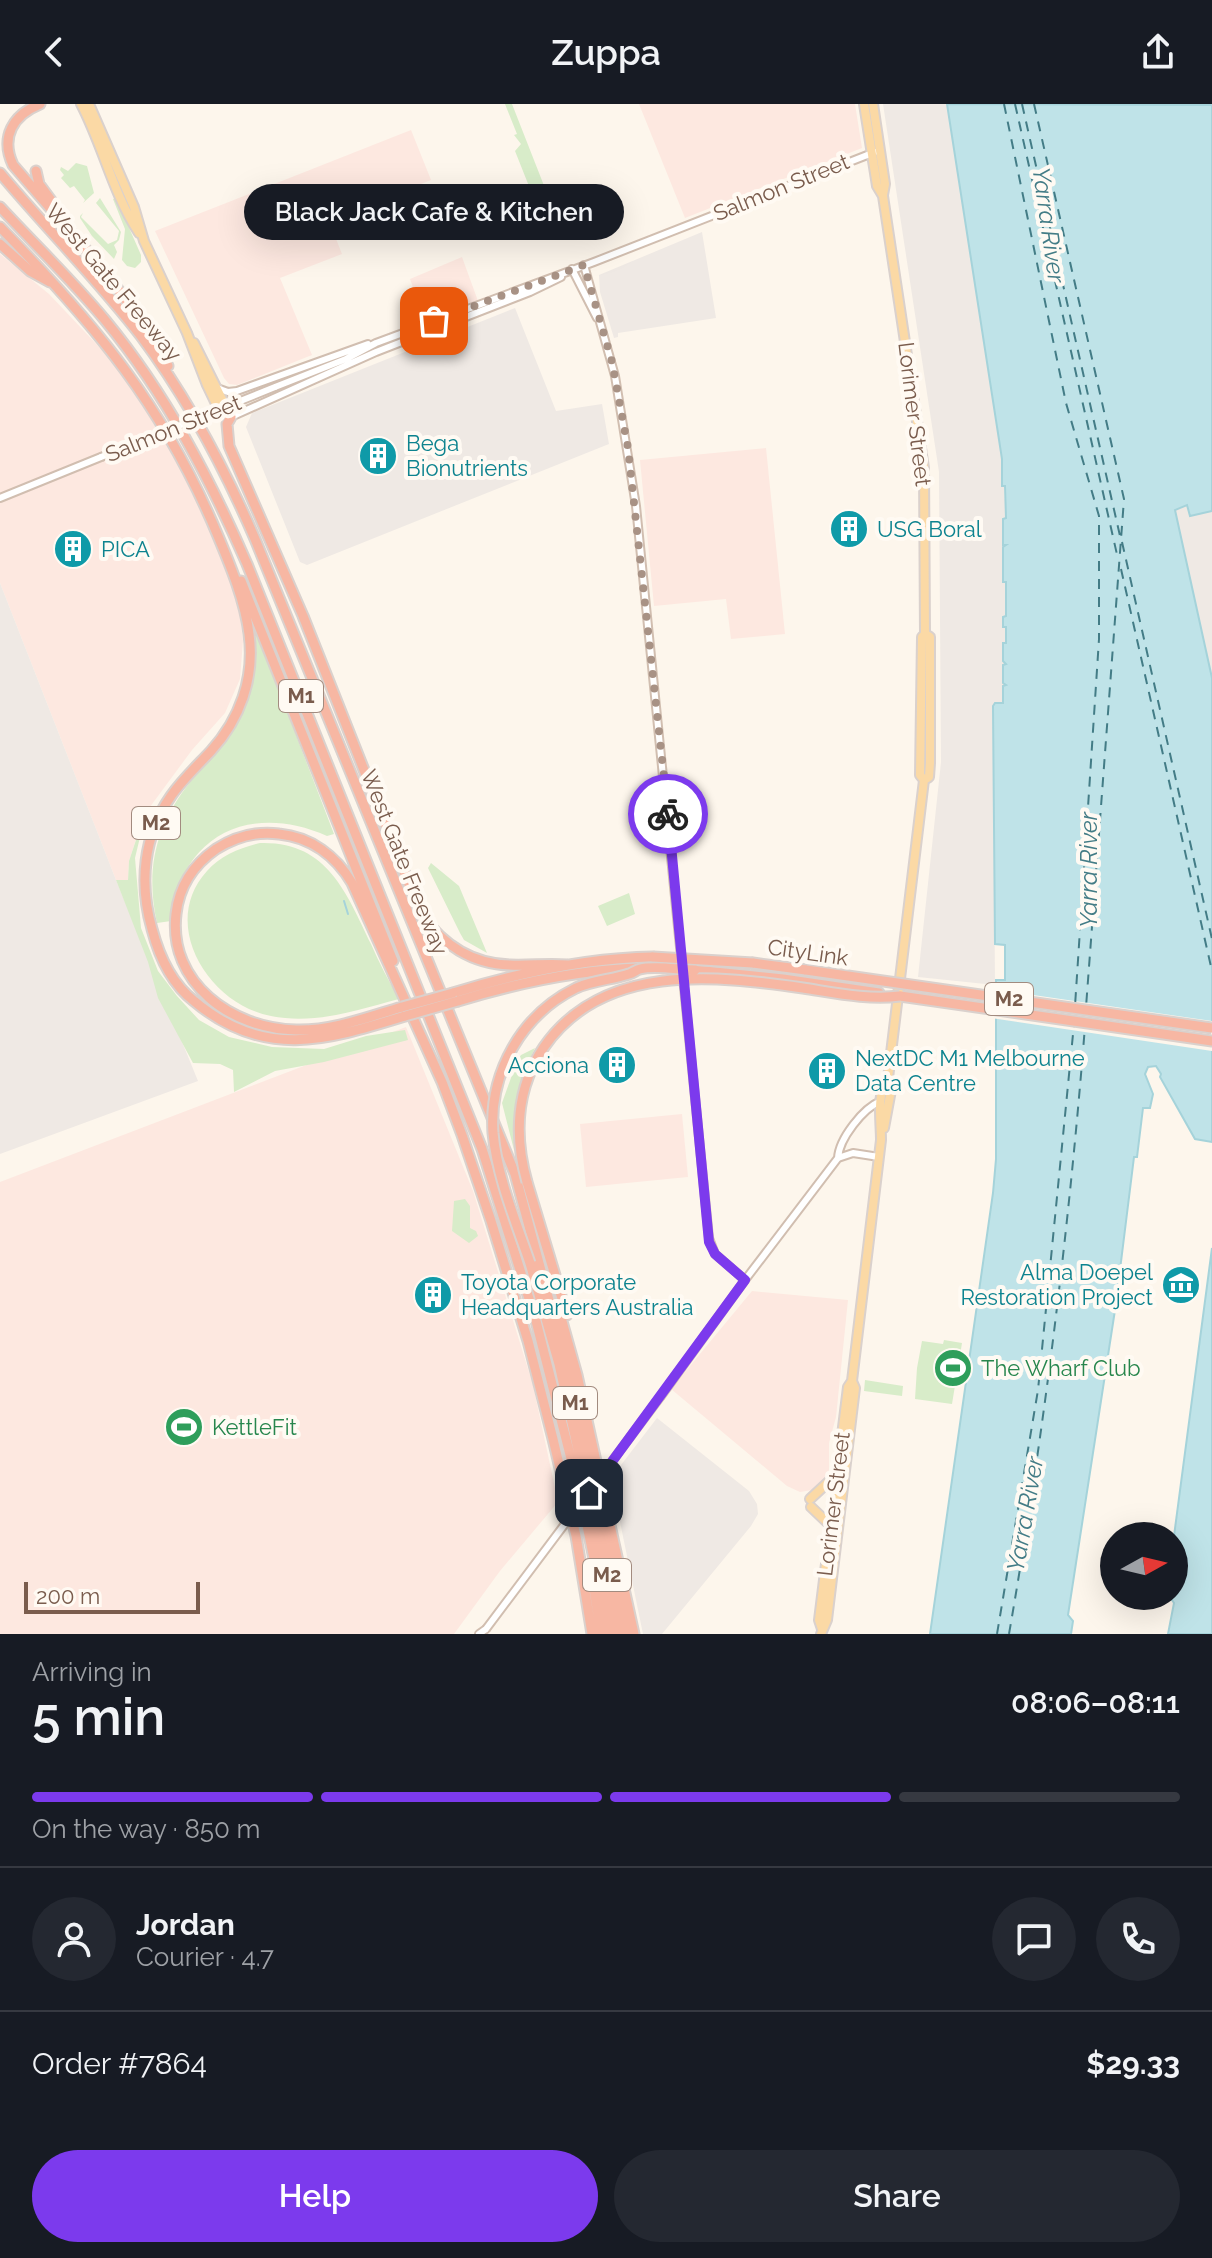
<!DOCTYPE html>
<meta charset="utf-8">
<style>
body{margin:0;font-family:Raleway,sans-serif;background:#242831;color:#f1f3f6;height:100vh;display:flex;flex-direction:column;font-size:30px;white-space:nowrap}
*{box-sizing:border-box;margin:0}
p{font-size:26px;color:#9ea1a6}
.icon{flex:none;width:44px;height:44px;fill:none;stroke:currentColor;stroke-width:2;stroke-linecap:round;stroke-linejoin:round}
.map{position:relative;height:1530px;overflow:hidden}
.sheet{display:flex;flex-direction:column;background:#171b24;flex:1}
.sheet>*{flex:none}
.needle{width:52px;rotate:82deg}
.fabs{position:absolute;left:1100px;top:1418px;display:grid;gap:16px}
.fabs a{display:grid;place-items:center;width:88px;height:88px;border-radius:50%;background:#171b24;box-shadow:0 8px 32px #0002;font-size:40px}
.scale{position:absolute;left:24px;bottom:20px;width:176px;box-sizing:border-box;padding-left:8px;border:4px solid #7a5c4d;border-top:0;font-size:22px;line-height:28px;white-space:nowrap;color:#7a5c4d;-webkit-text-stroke:6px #fffaf3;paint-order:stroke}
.pin{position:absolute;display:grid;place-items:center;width:68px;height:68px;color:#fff;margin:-34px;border-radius:16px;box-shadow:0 4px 12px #0006}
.courier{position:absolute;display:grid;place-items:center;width:80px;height:80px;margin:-40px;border:6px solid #7c3aed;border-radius:50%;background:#fff;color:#222;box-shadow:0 2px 10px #0007}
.bubble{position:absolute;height:56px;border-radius:28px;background:#171b24;box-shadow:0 8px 32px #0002;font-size:26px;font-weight:600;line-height:56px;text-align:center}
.summary em{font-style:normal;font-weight:600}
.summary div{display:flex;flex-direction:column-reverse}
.summary{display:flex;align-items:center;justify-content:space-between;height:136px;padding:0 32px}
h1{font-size:52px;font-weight:600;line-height:60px}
.bar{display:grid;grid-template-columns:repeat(4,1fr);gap:12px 8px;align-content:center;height:96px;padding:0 32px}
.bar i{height:10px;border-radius:6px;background:#363941}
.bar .on{background:#7c3aed}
.bar p{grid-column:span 4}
.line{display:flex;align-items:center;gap:20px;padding:0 32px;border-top:2px solid #363941}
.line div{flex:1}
.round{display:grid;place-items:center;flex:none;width:84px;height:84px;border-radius:42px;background:#242831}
.primary-button{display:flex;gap:16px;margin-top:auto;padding:16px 32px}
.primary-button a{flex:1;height:92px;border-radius:48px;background:#7c3aed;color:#fff;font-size:32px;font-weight:600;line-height:92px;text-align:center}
.primary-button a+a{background:#242831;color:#f1f3f6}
header{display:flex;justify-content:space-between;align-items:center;height:104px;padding:0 32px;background:#171b24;font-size:36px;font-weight:600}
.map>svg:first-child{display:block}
</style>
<header><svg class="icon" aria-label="back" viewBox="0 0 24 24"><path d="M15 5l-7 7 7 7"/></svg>Zuppa<svg class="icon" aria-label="share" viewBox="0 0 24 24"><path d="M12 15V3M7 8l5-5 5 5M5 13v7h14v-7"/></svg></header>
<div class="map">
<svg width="1212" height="1530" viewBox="0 0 1212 1530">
<rect width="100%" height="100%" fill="#fdf6ec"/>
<path fill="#fde8e0" d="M639 0H855L862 44 685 114Z
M411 26 431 76 329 117 342 150 280 174 312 251 237 281 229 280 224 274 155 127Z
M0 150 49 190 120 265 186 368 229 468 238 495 243 537 240 575 225 609 192 646 144 711 129 757 128 776H116L0 479Z
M462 153 478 197 434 214 416 191 410 175Z
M766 344 785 530 731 535 726 495 654 502 640 356Z
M406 923 473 1087 533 1281 558 1398 500 1467 454 1530H0V1078Z
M682 1010 688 1073 586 1083 580 1020Z
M752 1187 848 1196 836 1313 829 1339V1366L825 1377 812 1386 800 1388 787 1382 671 1285Z"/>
<path fill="#efe9e4" d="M883 0H947L1002 355 1006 411V415H1003V440L1006 441 1004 478 1006 477V512L1003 513V522L1006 523V582H1003V599L993 603 995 881 918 873 941 658 939 368Z
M702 128 716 214 618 229V233L614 234 600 188 599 171Z
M515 204 556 307 602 300 609 340 307 461 300 458 246 323 252 309Z
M1187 401 1190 412 1212 407V574L1175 406Z
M0 479 116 776 198 977 0 1050Z
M657 1314 749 1387 757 1400 758 1410 751 1422 662 1530H643L611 1374Z"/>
<path fill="#d8ecc9" d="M505 0H512L561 125 548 130 515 47 521 40 514 31 517 30Z
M76 59 87 62 94 89 83 99 85 96 74 82 70 84 61 74 64 71 60 66 61 63 68 67Z
M100 94 121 128 119 136 114 141 117 148 114 155 92 132 80 114V112L83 109 81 113 108 140 117 136 119 127 96 99Z
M116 94 141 151V158L135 164 127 162 122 156 125 125 113 95Z
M255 524 334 730 327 732C250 698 180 731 171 817L157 819C145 765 156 720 191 677 209 657 228 638 240 614 255 587 256 555 252 525Z
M140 724 141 729 135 754 141 824 158 867 177 892 199 916 229 933 272 943 324 945 366 932 405 926 408 936 324 958 275 967 234 988 233 966 220 960 193 959 158 894 148 858 116 776H128L129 757Z
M260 739C327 737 346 788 371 840 379 859 389 877 399 895 357 906 315 921 271 912 210 901 158 821 207 767 221 751 240 744 260 739Z
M431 759 459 782 487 849 464 836 460 829 428 764Z
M629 789 635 810 607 822 598 802Z
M535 944C519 976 512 1010 514 1046L502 999 517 957 521 951Z
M465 1095 470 1102V1124L476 1127 478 1132 469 1139 452 1127 454 1097Z
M944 1236 962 1239 952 1300 915 1295 917 1264 922 1237 943 1240Z
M865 1276 903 1282 902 1292 864 1287Z"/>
<path fill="#bfe3e8" stroke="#a5d3da" stroke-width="2" d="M947 0 1212 1V407L1190 412 1187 401 1175 406 1212 574V1038L1195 1035 1160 973 1161 970 1156 962 1148 963 1145 970 1153 990 1150 1004H1143L1137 1053H1134L1115 1206 1068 1511 1073 1517 1071 1530H930L993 1089 996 1055V876H1005V841L995 840 993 602 995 599H1003V582L1006 581 1003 579V561L1006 560 1003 557V539H1006V523H1003V513L1006 512V478H1003V443L1006 441H1003V415L1006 414 1005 382H1002V355Z
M1212 1144V1530H1168L1174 1499 1172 1496 1165 1495 1166 1492H1174V1432Z"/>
<path fill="#fdf6ec" d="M991 885 1212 917V947L991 914Z"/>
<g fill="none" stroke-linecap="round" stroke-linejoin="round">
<path stroke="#a5d3da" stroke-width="2" d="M344 797 348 810"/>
<path stroke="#437c86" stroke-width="2" stroke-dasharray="10 8" stroke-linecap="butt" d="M1004 0 1066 299 1099 412V535L1075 902
M1015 0 1118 455
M1022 0 1120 432
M1034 0 1124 395 1086 903
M1122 438 1212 835
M1121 465 1212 867
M997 1530 1038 1286 1074 920
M1009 1530C1044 1329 1069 1125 1085 922"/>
<defs>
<path id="minor" d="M584 161 615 272 636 402 709 1134 715 1150 745 1176
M572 165 597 214
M275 283 346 255 376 239 594 158 875 48
M217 284 228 288 237 287 368 240
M231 313 376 248 530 188 561 173
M0 394 101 353
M838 1054C839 1035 863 1004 881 997
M661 1292 745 1176 838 1054 853 1049 879 1053
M479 1530 486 1525"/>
<path id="major" d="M81 0C103 42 113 90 139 129
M89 0 134 103 144 137 187 229 207 281 218 304 231 313
M864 0 877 82 883 92 924 364 925 530 922 533 920 671 924 676
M873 0 885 80 883 91
M194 239 229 309
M884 1024 892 981 888 974 924 676 929 673 930 659V533L925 530
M810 1395 837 1370
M811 1403 830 1421
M822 1525 819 1516 848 1283 852 1277
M821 1530 827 1516 855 1284 852 1277 881 1036C881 1018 876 988 888 974"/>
<path id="highway" d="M40 0C13 11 0 33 13 61L108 171 160 245 168 262
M36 67 39 80 53 99
M0 69C46 124 97 175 141 232 188 295 224 363 255 435L515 1070 564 1252 626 1530
M0 103C35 141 72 176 105 216 166 290 209 373 247 460L482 1045 536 1217 582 1398 610 1530
M0 123C96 221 165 304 218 432 231 463 245 497 249 530 255 574 240 615 211 647 197 662 182 676 171 692 143 732 139 780 152 825 159 852 172 880 194 897 264 956 327 936 405 912
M0 140 30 167 50 178
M231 313 227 320 229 342 303 512 421 810C442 840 472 860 510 861 530 862 548 859 567 861
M241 477 393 857
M753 859 806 866
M695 866 783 875 879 889
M453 889C518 869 585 854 653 853
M900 892 1212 937
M458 897C517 879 577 866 639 864
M402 903C368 913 332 927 296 926 232 925 168 879 176 810 179 783 193 761 216 745 235 733 257 727 279 730 311 733 336 752 352 779L442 978 462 1031 491 1117 528 1237 553 1335 576 1432 592 1530
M527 1078 567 1211
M530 1159 559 1260 619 1530
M558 1203 577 1271 634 1530
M592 1472 601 1530"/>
</defs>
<use href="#minor" stroke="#d1beb0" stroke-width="10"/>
<use href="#major" stroke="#dad1cd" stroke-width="12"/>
<use href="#highway" stroke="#dad1cd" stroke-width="13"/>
<use href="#minor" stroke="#fff" stroke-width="6"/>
<use href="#major" stroke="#fbd9a5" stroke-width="8"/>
<use href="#highway" stroke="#f7b7a3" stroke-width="9"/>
<defs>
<path id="minor-bridge" d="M101 353 275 283
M486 1525 661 1292"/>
<path id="highway-bridge" d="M653 853 753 859
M806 866 1212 924
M402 903 453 889
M405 912 458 897
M527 1078C514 1032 516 984 544 943 602 859 714 871 803 884 836 889 868 896 900 892
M530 1159C516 1118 497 1073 493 1029 489 969 521 911 576 884 594 876 611 876 629 870 633 869 636 866 640 865 656 861 679 866 695 866"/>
</defs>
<use href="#minor-bridge" stroke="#d1beb0" stroke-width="10" stroke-linecap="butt"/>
<use href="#highway-bridge" stroke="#dad1cd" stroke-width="13" stroke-linecap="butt"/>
<use href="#minor-bridge" stroke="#fff" stroke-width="6"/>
<use href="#highway-bridge" stroke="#f7b7a3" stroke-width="9"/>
</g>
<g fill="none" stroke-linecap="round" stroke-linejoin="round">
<path stroke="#a89285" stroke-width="8" stroke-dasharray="0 14.4" d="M434 217 584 161 612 258 628 344 668 710"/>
<path stroke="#7c3aed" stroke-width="10" d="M589 1389 745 1176 715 1150 709 1138 668 710"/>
</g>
<defs>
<symbol id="building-disc" viewBox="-11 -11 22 22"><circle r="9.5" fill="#0f9aa8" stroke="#fffaf3"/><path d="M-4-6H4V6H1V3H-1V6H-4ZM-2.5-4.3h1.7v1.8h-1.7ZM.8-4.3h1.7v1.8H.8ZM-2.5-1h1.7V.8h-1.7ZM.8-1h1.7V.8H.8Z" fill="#fff"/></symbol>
<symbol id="museum-disc" viewBox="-11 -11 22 22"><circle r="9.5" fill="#0f9aa8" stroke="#fffaf3"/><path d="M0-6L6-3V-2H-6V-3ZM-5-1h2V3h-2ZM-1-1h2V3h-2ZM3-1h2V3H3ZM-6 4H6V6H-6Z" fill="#fff"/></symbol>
<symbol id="stadium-disc" viewBox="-11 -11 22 22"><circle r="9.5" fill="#2e9e5b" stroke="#fffaf3"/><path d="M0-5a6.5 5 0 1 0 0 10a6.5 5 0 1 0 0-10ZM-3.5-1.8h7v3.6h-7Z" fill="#fff"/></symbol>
</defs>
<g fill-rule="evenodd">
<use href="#building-disc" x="356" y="330" width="44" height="44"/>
<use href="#building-disc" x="827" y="403" width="44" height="44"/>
<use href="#building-disc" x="51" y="423" width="44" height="44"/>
<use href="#building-disc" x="595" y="939" width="44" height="44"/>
<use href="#building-disc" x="805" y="945" width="44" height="44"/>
<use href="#museum-disc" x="1159" y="1159" width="44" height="44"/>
<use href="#building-disc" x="411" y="1169" width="44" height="44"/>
<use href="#stadium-disc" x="931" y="1242" width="44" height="44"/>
<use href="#stadium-disc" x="162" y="1301" width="44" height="44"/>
</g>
<g text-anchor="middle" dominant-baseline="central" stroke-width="8" stroke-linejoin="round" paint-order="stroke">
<g fill="#fffaf3" stroke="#a28b7f" stroke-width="2">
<rect x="279" y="576" width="44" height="32" rx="6"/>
<rect x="132" y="703" width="48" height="32" rx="6"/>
<rect x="985" y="879" width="48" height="32" rx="6"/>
<rect x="553" y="1283" width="44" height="32" rx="6"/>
<rect x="583" y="1455" width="48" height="32" rx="6"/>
</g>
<g font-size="20" font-weight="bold" fill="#7a5c4d">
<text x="301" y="592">M1</text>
<text x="156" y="719">M2</text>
<text x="1009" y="895">M2</text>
<text x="575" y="1299">M1</text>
<text x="607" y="1471">M2</text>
</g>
<g font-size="22" fill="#7a5c4d" stroke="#fffaf3">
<text transform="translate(781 83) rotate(-22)">Salmon Street</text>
<text transform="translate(114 178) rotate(50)">West Gate Freeway</text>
<text transform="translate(915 310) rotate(83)">Lorimer Street</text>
<text transform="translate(173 324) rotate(-22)">Salmon Street</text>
<text transform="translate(405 758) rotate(68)">West Gate Freeway</text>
<text transform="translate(808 848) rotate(8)">CityLink</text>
<text transform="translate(833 1400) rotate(-83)">Lorimer Street</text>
</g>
<g font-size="22" fill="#0d838f" stroke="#fffaf3" text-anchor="start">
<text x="406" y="339">Bega<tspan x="406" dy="25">Bionutrients</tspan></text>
<text x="877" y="425">USG Boral</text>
<text x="101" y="445">PICA</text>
<text x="855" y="954">NextDC M1 Melbourne<tspan x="855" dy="25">Data Centre</tspan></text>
<text x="589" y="961" text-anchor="end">Acciona</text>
<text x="1153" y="1168" text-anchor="end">Alma Doepel<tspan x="1153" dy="25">Restoration Project</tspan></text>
<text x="461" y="1178">Toyota Corporate<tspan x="461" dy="25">Headquarters Australia</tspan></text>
</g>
<g font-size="22" fill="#27864d" stroke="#fffaf3" text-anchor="start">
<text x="981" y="1264">The Wharf Club</text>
<text x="212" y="1323">KettleFit</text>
</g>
<g font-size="24" font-style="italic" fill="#437c86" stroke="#fffaf3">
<text transform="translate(1049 121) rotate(82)">Yarra River</text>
<text transform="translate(1088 766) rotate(-90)">Yarra River</text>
<text transform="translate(1025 1410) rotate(-80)">Yarra River</text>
</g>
</g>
</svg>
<div class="fabs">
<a><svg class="needle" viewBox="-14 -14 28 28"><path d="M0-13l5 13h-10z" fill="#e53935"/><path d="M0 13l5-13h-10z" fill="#9ea1a6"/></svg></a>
</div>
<div class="scale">200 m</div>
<div class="pin" style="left:434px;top:217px;background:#ea580c"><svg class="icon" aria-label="bag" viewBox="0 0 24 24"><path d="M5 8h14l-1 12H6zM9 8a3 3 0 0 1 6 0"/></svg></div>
<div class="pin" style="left:589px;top:1389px;background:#1f2937"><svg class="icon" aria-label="home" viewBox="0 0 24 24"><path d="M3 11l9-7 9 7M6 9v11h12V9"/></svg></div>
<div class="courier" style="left:668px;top:710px"><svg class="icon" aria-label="bike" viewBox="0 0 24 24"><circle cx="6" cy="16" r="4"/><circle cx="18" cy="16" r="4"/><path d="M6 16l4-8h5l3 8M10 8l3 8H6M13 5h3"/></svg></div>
<div class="bubble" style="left:244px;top:80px;width:380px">Black Jack Cafe &amp; Kitchen</div>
</div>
<section class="sheet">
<div class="summary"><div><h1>5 min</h1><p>Arriving in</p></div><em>08:06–08:11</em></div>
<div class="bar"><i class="on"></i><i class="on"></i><i class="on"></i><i></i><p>On the way · 850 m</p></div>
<div class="line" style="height:144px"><a class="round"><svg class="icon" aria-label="person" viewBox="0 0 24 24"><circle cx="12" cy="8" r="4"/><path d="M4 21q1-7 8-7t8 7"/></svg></a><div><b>Jordan</b><p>Courier · 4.7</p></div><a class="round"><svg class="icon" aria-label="chat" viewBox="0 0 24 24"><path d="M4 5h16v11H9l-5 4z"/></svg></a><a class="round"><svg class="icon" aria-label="phone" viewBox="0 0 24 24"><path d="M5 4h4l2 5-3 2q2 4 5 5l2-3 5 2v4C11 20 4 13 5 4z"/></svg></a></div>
<div class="line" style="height:104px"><div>Order #7864</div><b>$29.33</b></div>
<div class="primary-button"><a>Help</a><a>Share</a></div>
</section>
